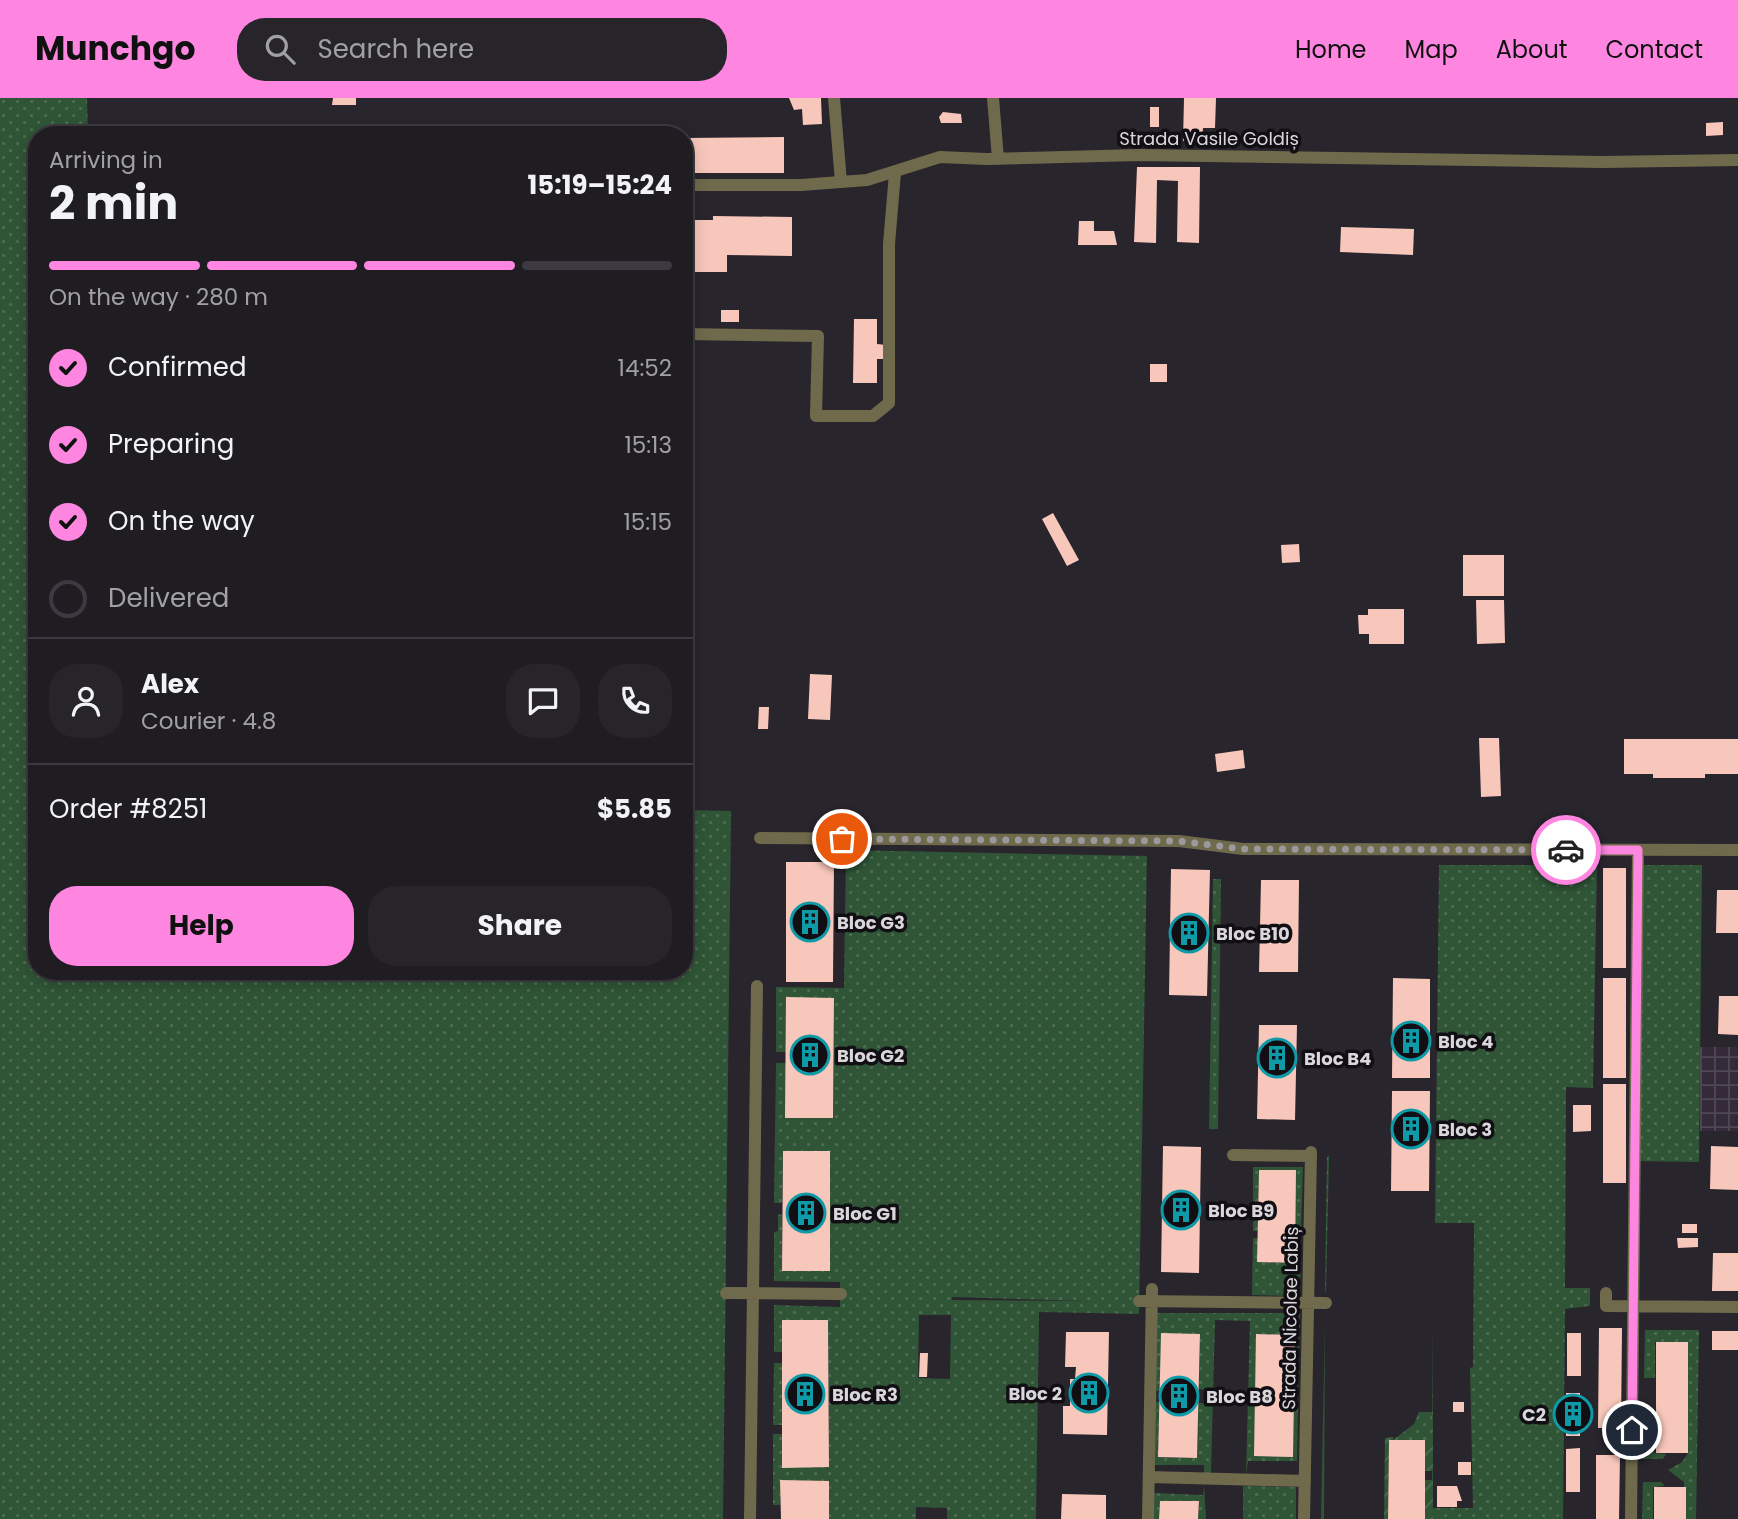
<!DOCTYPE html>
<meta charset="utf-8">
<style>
body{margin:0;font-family:Poppins,sans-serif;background:#27252a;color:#f1f3f6;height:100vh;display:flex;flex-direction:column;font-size:26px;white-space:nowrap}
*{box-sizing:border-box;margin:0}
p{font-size:23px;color:#a1a1a5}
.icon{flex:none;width:38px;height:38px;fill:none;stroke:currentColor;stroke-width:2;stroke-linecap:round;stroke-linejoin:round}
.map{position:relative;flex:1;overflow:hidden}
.drawer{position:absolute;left:28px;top:28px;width:665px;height:854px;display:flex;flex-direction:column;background:#1f1c22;border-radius:28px;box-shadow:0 4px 18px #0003,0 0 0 2px #3c3a40}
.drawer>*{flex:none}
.pin{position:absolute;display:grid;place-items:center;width:60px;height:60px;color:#fff;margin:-30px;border:4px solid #fff;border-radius:50%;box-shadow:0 2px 7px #0007}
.courier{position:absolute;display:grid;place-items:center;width:70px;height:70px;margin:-35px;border:5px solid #fe86e0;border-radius:50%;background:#fff;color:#222;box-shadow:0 2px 9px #0007}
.summary em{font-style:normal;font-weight:700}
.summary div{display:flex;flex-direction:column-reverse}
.summary{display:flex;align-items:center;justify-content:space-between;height:119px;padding:0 21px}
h1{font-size:46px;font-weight:700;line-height:52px}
.bar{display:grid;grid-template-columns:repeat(4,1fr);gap:10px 7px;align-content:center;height:84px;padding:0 21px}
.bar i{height:9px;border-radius:5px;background:#3c3a40}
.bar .active{background:#fe86e0}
.bar p{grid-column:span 4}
.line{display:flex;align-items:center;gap:18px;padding:0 21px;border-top:2px solid #3c3a40}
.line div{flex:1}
.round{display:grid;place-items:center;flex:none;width:74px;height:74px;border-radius:28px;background:#27252a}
ol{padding:0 21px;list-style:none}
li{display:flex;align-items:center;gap:21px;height:77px}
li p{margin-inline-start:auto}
li .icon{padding:7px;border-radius:50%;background:#fe86e0;color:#111;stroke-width:4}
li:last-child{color:#a1a1a5}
li i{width:38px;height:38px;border:4px solid #3c3a40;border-radius:50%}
.primary-button{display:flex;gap:14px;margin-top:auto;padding:14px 21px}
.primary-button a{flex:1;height:80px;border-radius:28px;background:#fe86e0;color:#111;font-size:28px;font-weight:700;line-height:80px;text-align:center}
.primary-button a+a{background:#27252a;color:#f1f3f6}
header{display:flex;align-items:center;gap:42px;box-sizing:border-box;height:98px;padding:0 35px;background:#fe86e0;color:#111}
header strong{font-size:33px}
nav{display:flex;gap:38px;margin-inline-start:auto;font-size:24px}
.search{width:490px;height:63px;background:#27252a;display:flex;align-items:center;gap:18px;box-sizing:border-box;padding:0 24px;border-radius:28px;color:#a1a1a5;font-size:26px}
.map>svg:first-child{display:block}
</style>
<header>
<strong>Munchgo</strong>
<div class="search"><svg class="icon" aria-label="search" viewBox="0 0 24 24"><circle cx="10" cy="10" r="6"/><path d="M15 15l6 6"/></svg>Search here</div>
<nav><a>Home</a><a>Map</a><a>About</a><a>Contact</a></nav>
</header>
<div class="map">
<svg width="1738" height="1421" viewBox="0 0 1738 1421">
<defs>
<pattern id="industrial-grid" width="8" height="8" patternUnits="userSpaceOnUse" patternTransform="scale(1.75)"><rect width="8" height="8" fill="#342a39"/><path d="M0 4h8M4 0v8" fill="none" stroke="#514855"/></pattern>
<pattern id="grass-dots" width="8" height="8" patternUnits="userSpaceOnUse" patternTransform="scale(1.75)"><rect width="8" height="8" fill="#2f5536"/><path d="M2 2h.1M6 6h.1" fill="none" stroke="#4d6d52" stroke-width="1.8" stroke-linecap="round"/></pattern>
<pattern id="garden-furrows" width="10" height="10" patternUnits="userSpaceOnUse" patternTransform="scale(1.75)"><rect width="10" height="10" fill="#2f5536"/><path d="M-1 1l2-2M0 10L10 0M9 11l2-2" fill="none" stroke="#4d6d52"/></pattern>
</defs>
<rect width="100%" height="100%" fill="#29252d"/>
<path fill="url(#industrial-grid)" d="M1700 949H1738V1033H1700Z"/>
<path fill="url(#grass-dots)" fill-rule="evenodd" d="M0 0H87L88 37H37V873H684V712L731 713 723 1421H0Z
M846 752 1147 758 1139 1216 1039 1214 1036 1421H947V1410L916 1409V1421H829L828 1383H781L780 1407H773V1336H782L783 1369H829L828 1223 782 1222V1254H774V1207L840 1209V1184L774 1183V1134L778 1133V1116L782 1117V1173L830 1172V1053H783L782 1105H774L776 965H786L833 1019 834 900H786V954H776V889L844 890ZM952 1199 1088 1203 952 1202ZM919 1217H951L950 1281 918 1280Z
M1439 767H1597L1593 990 1566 989 1565 1190H1590V1208L1565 1211 1563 1421H1433V1410H1473L1470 1270 1473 1269 1474 1125H1435Z
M1638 767H1702L1699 1064 1632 1063Z
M1213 781H1221L1218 1031H1209Z
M1329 1058 1326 1193 1325 1194 1327 1059Z
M1253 1069H1303L1301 1134H1295V1072H1259L1258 1133H1253Z
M1295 1139H1301L1300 1198 1252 1197 1253 1140H1258V1164L1294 1165Z
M1156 1215H1300L1298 1294 1294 1293 1295 1237 1257 1236 1255 1292H1250L1249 1301 1298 1302 1297 1363H1248L1246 1377 1250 1223 1215 1222 1211 1376 1204 1375V1367H1154L1155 1304H1159L1158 1359 1197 1360 1198 1305H1205V1292L1199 1291 1200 1236 1160 1293H1155Z
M1325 1223 1324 1421H1321Z
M1645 1232H1699L1696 1421H1686L1684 1384 1668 1372 1682 1364 1688 1355V1244H1655V1280H1644Z
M774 1265H782V1327H773Z
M1419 1314H1433L1432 1343 1393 1342 1414 1326Z
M1644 1320H1654V1355L1666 1356 1663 1361H1643Z
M1643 1384H1661L1665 1388 1653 1389V1421H1642Z
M1204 1387 1206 1421H1198L1199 1403H1160L1159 1421H1153V1395L1203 1397Z
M1243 1388 1296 1389V1421H1243Z"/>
<path fill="url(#garden-furrows)" d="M1433 1228V1421H1425V1382H1432V1373H1425V1342H1432Z
M1394 1339 1393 1342 1389 1343 1388 1421H1384L1385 1340Z"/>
<path fill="#f8c7bb" d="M333 0H356V7H332Z
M789 0H821L822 26 803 27 802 11 794 12Z
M1184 0H1216L1215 30H1203L1202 43H1183Z
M1150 9H1159V29H1150Z
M943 14 961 16 962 25H941L939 19Z
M1723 24V37L1706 38V25Z
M784 39V75H684V40Z
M1137 69H1200L1199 145 1177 144 1178 83 1157 82 1156 145 1134 144Z
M713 118 792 119V158L727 157V174H684V122H713Z
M1079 123H1094V133H1114L1117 147H1078Z
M1341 129 1414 131 1413 157 1340 154Z
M721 212H739V224H721Z
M854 221H877V246L886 247V261H877V285H853Z
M1150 266H1167V284H1150Z
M1053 415 1079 462 1067 468 1042 421Z
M1299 446 1300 464 1282 465 1281 447Z
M1463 457H1504V498H1463Z
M1476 502H1504L1505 545 1477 546Z
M1368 511H1404V546H1369V536H1359L1358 517H1368Z
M810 576 832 577 830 622 808 621Z
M759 609H769L768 631H758Z
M1479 640H1499L1501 698 1481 699Z
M1624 641H1738V676H1705V680H1653V676H1624Z
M1243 652 1245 670 1217 674 1215 656Z
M786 764H834L833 884H786Z
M1603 770H1626V870H1603Z
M1171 771 1210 772 1207 898 1169 897Z
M1261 782H1299L1298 874H1259Z
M1717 792H1738V835H1716Z
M1393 880 1430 881V980H1392Z
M1603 880H1626V980H1603Z
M1719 898H1738V937L1718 936Z
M786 899 834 900 833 1020H785Z
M1259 927H1297L1295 1022 1257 1021Z
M1603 986H1626V1085H1603Z
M1392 993H1430L1429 1093H1391Z
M1573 1007H1591V1033L1573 1034Z
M1163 1048 1201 1049 1199 1175 1161 1174Z
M1711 1048 1738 1049V1092L1710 1091Z
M783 1053H830V1173H782Z
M1259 1072H1296L1295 1165 1257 1164Z
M1682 1126H1697V1135H1682Z
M1677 1140H1698V1149L1678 1150Z
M1713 1155H1738V1193H1712Z
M782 1222H828L829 1369 782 1370Z
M1599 1230H1622L1621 1330H1598Z
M1712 1233H1738V1252H1712Z
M1066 1234H1109L1107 1337 1063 1336V1308H1070V1281H1075L1076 1269H1065Z
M1161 1235 1200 1236 1197 1360 1158 1359Z
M1567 1235H1581V1278H1567Z
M1256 1236 1295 1237 1293 1359 1254 1358Z
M1656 1244H1688V1355H1656Z
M920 1255H928L927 1279H919Z
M1566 1295H1580V1338H1566Z
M1453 1304H1464V1314H1453Z
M1389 1342H1425V1421H1388Z
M1580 1350V1394H1566V1351Z
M1596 1357H1620L1619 1421H1596Z
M1458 1364H1471V1377H1458Z
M780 1382 829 1383V1421H781Z
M1437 1388H1457L1462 1403H1457V1409H1437Z
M1654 1389H1686V1421H1654Z
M1062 1396 1106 1397V1421H1061Z
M1160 1403H1199L1198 1421H1159Z"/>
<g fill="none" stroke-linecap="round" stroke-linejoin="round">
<path stroke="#706a4c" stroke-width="12" d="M834 0 841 84
M993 0 998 61
M684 87H801L867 82 940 59 986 61 1139 57 1601 64 1738 62
M684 236 818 238 816 318H873L889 305V146L895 75
M760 740 1179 743 1243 751 1738 752
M1233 1057 1311 1058
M726 1195 841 1196
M1606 1195V1208L1738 1209
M1139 1203 1326 1205
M1149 1379 1305 1383
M750 1421 757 888
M1148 1421 1152 1191
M1304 1421 1311 1054
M1631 1421 1638 752"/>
</g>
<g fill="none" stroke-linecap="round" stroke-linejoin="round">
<path stroke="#9b999e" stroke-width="7" stroke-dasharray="0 12.6" d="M842 741 1179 743 1243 751 1566 752"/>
<path stroke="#fe86e0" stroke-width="9" d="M1566 752H1638L1632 1332"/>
</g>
<defs>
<symbol id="building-ring" viewBox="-11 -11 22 22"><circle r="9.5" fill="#110f13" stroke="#0f9aa8" stroke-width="1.5"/><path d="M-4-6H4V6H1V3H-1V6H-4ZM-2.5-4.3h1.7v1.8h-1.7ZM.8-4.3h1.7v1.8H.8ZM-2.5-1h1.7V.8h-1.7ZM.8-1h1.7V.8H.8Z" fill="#0f9aa8"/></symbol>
</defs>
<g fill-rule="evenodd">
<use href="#building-ring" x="788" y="802" width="44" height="44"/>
<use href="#building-ring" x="1167" y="813" width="44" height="44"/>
<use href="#building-ring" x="1389" y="921" width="44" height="44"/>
<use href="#building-ring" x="788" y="935" width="44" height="44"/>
<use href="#building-ring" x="1255" y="938" width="44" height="44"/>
<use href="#building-ring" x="1389" y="1009" width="44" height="44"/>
<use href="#building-ring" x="1159" y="1090" width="44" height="44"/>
<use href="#building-ring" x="784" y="1093" width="44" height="44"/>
<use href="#building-ring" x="1067" y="1273" width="44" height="44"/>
<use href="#building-ring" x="783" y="1274" width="44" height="44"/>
<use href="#building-ring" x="1157" y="1276" width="44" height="44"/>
<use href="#building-ring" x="1551" y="1294" width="44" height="44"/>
</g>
<g text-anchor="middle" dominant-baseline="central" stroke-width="7" stroke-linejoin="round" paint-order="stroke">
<g font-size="18" fill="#d9d7db" stroke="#110f13">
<text x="1209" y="40">Strada Vasile Goldiș</text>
<text transform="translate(1290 1220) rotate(-89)">Strada Nicolae Labiș</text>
</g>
<g font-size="18" font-weight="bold" fill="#d9d7db" stroke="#110f13" text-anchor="start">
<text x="837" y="824">Bloc G3</text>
<text x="1216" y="835">Bloc B10</text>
<text x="1438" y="943">Bloc 4</text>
<text x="837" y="957">Bloc G2</text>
<text x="1304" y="960">Bloc B4</text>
<text x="1438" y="1031">Bloc 3</text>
<text x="1208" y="1112">Bloc B9</text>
<text x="833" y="1115">Bloc G1</text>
<text x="1062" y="1295" text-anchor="end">Bloc 2</text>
<text x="832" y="1296">Bloc R3</text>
<text x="1206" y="1298">Bloc B8</text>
<text x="1546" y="1316" text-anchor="end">C2</text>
</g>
</g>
</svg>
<div class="pin" style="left:842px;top:741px;background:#ea580c"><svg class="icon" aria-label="bag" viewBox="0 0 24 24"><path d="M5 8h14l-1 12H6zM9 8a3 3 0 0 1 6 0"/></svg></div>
<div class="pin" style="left:1632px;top:1332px;background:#1f2937"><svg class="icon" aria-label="home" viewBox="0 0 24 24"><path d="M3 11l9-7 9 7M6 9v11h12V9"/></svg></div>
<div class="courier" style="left:1566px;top:752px"><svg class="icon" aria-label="car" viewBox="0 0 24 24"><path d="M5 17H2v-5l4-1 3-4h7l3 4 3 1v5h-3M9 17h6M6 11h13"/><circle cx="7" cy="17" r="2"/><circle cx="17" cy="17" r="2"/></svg></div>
<section class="drawer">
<div class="summary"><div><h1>2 min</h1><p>Arriving in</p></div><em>15:19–15:24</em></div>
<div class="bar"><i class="active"></i><i class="active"></i><i class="active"></i><i></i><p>On the way · 280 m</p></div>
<ol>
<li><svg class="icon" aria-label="check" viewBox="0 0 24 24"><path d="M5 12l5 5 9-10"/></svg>Confirmed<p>14:52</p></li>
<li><svg class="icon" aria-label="check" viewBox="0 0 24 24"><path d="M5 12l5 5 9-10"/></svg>Preparing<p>15:13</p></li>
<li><svg class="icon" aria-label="check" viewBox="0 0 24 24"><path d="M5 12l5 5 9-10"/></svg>On the way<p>15:15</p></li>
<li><i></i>Delivered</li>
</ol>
<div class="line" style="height:126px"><a class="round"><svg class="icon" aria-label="person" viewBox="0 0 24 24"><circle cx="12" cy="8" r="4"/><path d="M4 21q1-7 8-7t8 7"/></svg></a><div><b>Alex</b><p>Courier · 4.8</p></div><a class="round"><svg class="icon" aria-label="chat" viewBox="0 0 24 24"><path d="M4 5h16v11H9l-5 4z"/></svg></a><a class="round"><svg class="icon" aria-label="phone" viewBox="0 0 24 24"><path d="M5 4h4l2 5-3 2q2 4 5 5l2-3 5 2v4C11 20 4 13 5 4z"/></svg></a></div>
<div class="line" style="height:91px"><div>Order #8251</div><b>$5.85</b></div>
<div class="primary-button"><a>Help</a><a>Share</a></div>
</section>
</div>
